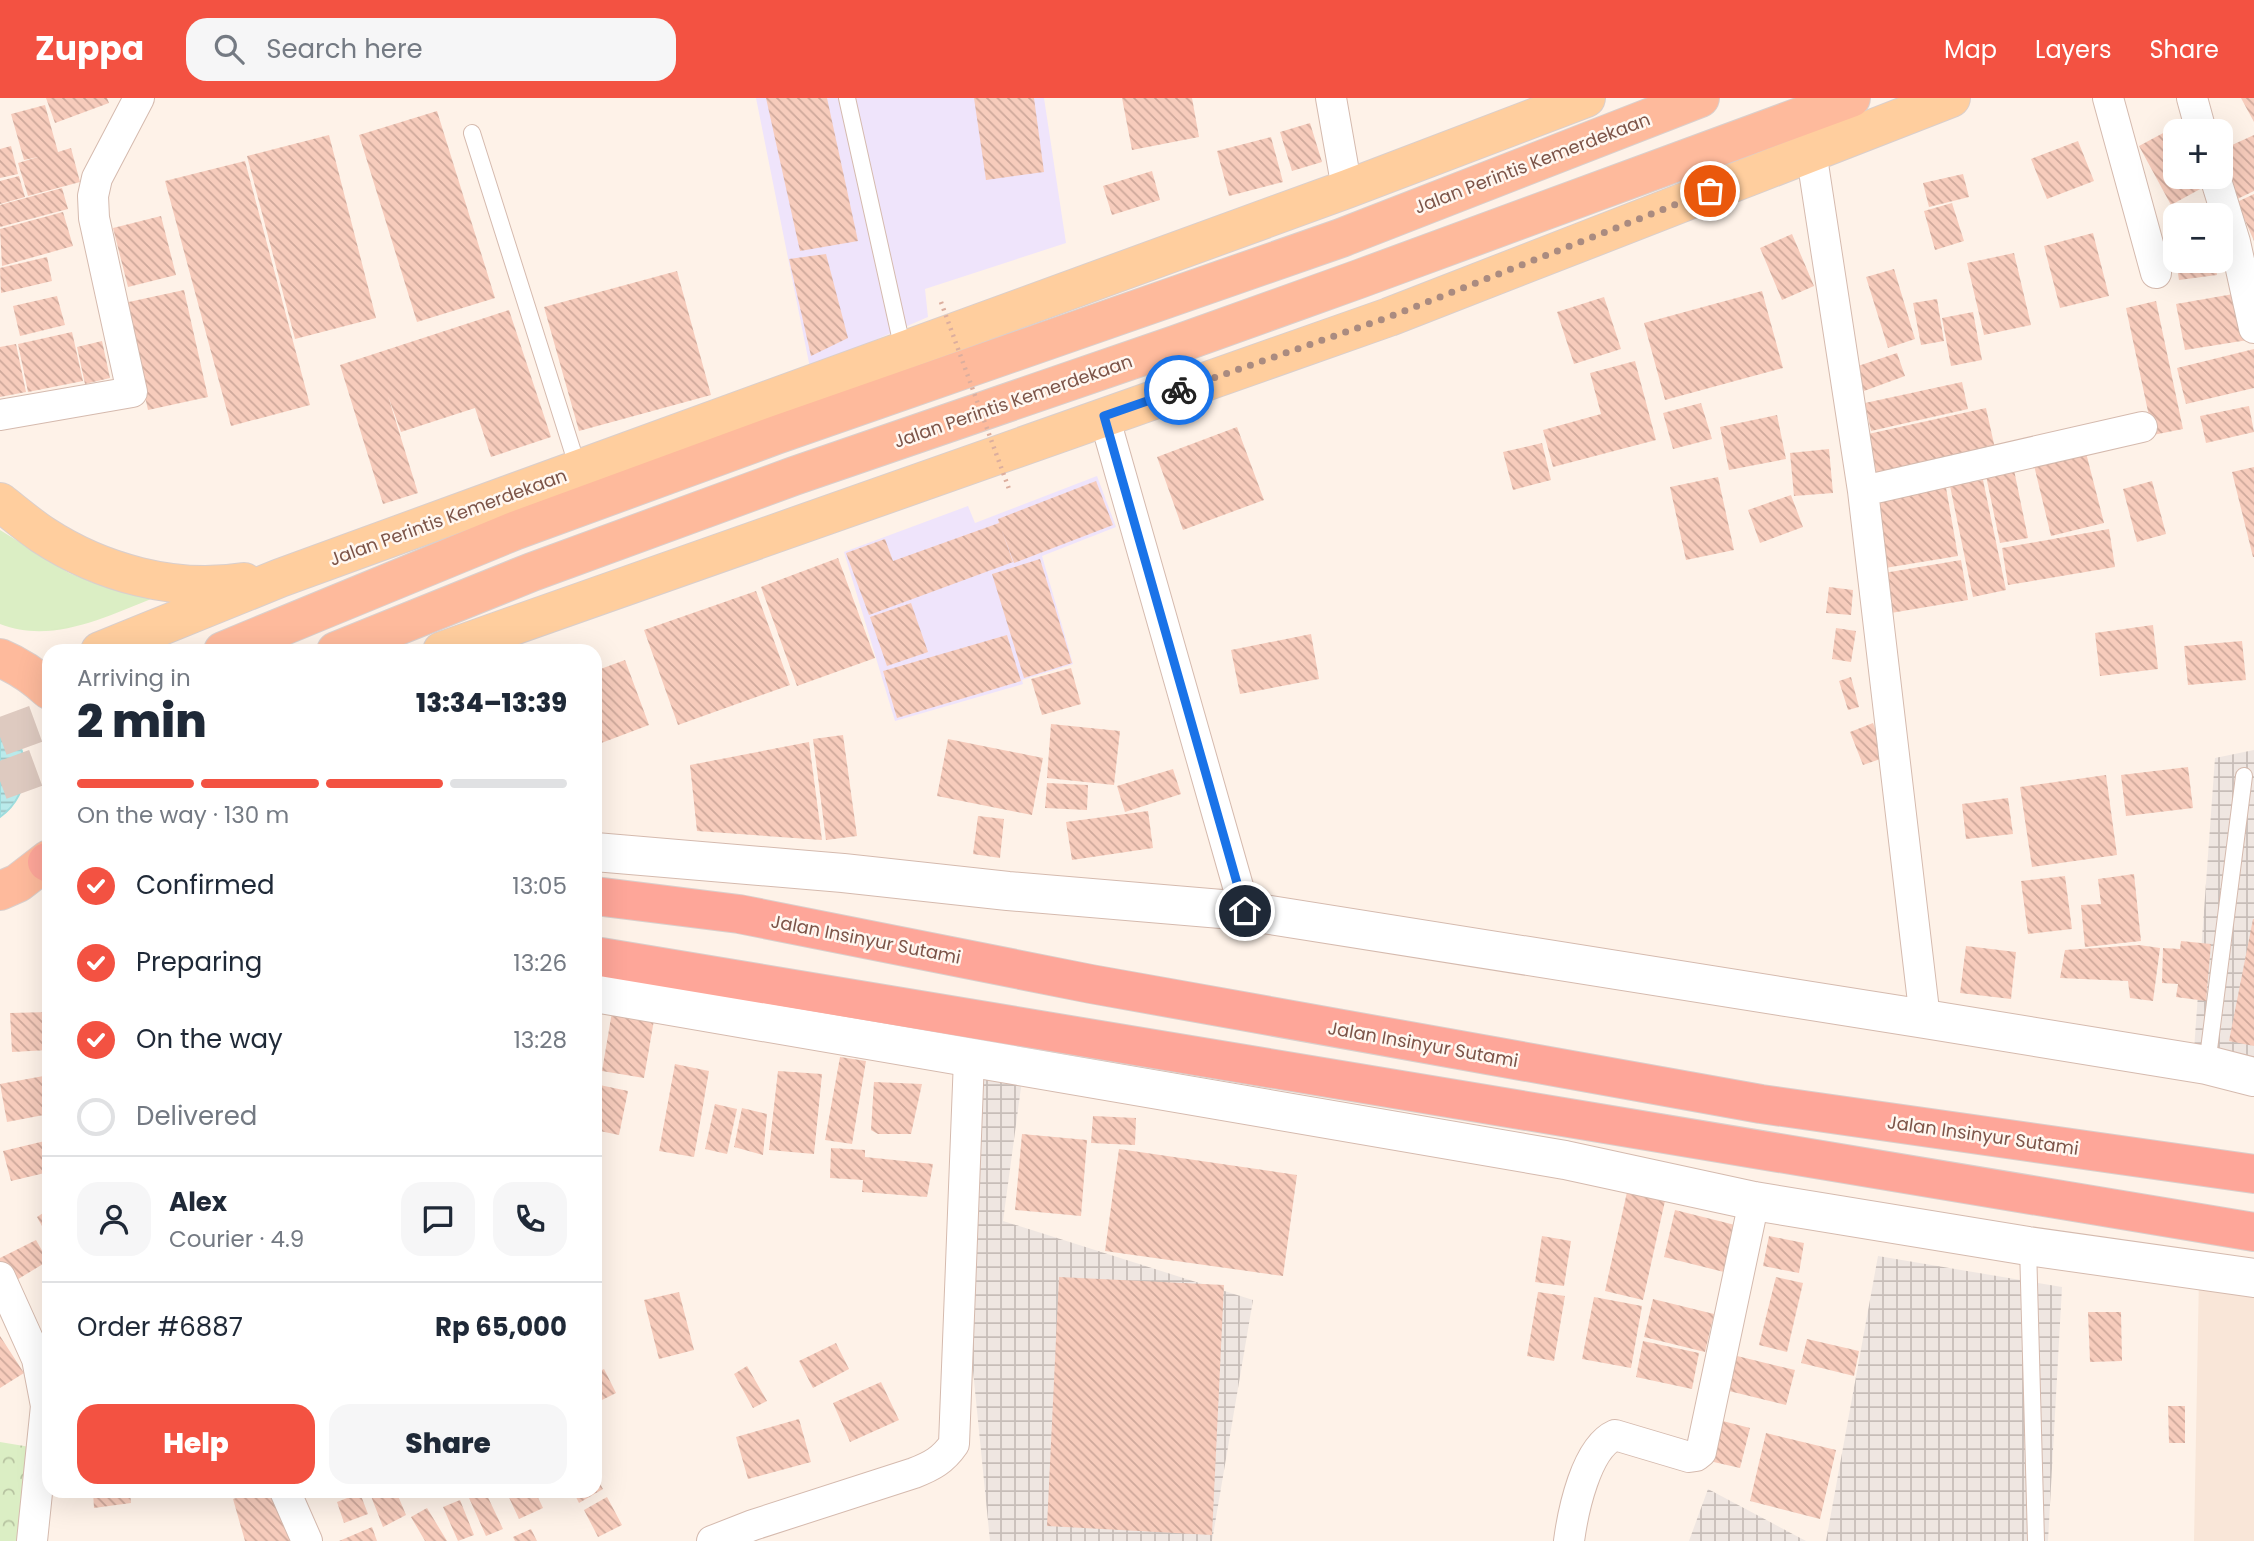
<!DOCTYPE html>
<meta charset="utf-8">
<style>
body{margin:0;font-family:Poppins,sans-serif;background:#f6f6f7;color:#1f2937;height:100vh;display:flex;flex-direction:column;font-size:26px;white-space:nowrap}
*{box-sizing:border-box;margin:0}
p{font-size:23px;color:#747a83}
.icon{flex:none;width:38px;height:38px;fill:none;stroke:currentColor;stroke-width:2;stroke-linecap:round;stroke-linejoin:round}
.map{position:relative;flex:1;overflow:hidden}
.side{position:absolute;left:42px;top:546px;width:560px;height:854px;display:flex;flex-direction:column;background:#fff;border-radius:21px;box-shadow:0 7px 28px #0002}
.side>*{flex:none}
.fabs{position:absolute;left:2163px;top:21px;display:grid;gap:14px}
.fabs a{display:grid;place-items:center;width:70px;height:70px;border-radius:14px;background:#fff;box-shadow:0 7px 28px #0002;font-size:35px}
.pin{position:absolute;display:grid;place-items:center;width:60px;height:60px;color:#fff;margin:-30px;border:4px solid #fff;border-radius:50%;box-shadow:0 2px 7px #0007}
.courier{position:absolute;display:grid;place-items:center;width:70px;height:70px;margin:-35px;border:5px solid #1a73e8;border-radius:50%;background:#fff;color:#222;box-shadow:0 2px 9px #0007}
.summary em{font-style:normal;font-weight:800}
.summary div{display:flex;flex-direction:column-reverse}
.summary{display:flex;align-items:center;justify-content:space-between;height:119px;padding:0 35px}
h1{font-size:46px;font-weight:800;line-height:52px}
.bar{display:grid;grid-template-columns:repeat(4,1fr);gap:10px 7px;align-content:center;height:84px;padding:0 35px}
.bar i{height:9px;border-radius:5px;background:#e0e1e3}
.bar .current{background:#f35242}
.bar p{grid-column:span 4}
.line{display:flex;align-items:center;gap:18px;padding:0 35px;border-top:2px solid #e0e1e3}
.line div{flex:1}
.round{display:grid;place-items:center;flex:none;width:74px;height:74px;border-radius:21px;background:#f6f6f7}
ol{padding:0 35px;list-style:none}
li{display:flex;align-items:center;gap:21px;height:77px}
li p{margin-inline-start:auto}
li .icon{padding:7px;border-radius:50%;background:#f35242;color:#fff;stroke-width:4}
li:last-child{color:#747a83}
li i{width:38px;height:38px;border:4px solid #e0e1e3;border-radius:50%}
.cta{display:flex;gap:14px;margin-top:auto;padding:14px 35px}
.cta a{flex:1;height:80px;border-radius:21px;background:#f35242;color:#fff;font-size:28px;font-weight:800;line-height:80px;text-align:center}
.cta a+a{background:#f6f6f7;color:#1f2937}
header{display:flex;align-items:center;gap:42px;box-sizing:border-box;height:98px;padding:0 35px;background:#f35242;color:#fff}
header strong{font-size:33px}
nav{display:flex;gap:38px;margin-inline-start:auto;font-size:24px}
.search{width:490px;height:63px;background:#f6f6f7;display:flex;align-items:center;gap:18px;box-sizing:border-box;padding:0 24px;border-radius:21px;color:#747a83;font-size:26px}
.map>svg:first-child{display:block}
</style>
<header>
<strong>Zuppa</strong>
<div class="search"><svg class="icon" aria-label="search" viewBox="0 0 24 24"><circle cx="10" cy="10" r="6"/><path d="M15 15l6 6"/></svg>Search here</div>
<nav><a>Map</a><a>Layers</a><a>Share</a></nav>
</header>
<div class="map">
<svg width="2254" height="1443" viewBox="0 0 2254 1443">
<defs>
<pattern id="industrial-grid" width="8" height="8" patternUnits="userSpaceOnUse" patternTransform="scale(1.75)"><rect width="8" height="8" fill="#efe6e1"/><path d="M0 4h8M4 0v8" fill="none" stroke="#c7bdb8"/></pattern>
<pattern id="forest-crowns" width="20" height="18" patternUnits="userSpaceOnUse" patternTransform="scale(1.75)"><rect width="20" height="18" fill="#dbeec4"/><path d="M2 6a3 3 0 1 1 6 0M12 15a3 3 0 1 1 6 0" fill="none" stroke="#b7c3a1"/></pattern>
<pattern id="water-rules" width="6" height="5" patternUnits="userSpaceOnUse" patternTransform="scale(1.75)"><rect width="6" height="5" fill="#b9eaeb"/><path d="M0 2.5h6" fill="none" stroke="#9bc0c0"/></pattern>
<pattern id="building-back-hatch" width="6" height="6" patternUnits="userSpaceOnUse" patternTransform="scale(1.75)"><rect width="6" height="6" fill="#f7ccbc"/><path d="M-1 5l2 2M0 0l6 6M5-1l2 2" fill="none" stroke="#cda89b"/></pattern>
</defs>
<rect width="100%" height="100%" fill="#fef2e8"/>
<path fill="#f9e6d8" d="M2199 1177 2254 1187V1443H2194Z"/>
<path fill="url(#industrial-grid)" d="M2254 652V965L2194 952 2215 660Z
M978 971 1022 982 1003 1123 1253 1202 1212 1443H990L958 1122Z
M1878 1158 2062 1189 2048 1443H1826Z
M1708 1391 1806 1443H1689Z"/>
<path fill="#efe4fb" d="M756 0H1044L1066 145 925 191 928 219 810 270Z
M1097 378 1116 429 1042 458 1073 566 1022 582 1023 586 895 623 844 454 968 408 975 425Z"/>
<path fill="url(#forest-crowns)" d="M0 1344 30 1349 19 1443H0Z"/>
<path fill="#dbeec4" d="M0 432 69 475 105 489 151 501C103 520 51 546 0 526Z"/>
<path fill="url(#water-rules)" stroke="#9edcdd" stroke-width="2" d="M0 623C33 647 33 696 0 719Z"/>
<path fill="url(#building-back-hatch)" d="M46 0H107L109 5 55 25Z
M766 0H827L858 143 800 153Z
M974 0H1034L1044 74 986 82Z
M1122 0H1192L1199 39 1132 52Z
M2241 0H2254V24Z
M45 7 58 54 71 50 80 84 28 98 18 65 38 59 24 62 11 16Z
M437 13 495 200 417 224 359 37Z
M1310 25 1322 64 1292 73 1280 34Z
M2180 26 2184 33H2175V79H2210L2213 84 2171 107 2139 48Z
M329 37 376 220 295 241 247 58Z
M2254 37V93L2233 103 2221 76V52Z
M1271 39 1283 84 1229 98 1217 53Z
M2078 43 2094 83 2047 101 2031 61Z
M11 48 18 76 0 80V51Z
M245 63 310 307 231 328 165 83Z
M1152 73 1160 102 1112 117 1103 88Z
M1963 76 1969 99 1929 109 1923 85Z
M19 78 25 99 0 106V83Z
M62 90 68 111 0 129V107Z
M2254 96V143L2237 104Z
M1952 105 1964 143 1935 152 1924 113Z
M63 114 73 148 2 168 0 131Z
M161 118 176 177 128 189 113 130Z
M2093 135 2109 198 2060 210 2044 148Z
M1792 136 1814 188 1782 202 1760 150Z
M2014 155 2031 227 1984 237 1967 165Z
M826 156 848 240 811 258 789 161Z
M47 159 52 183 1 195 0 170Z
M2176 163H2215L2217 177 2179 182Z
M1894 171 1915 241 1888 250 1866 179Z
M677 173 711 297 579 333 544 209Z
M184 192 208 299 148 312 124 205Z
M1762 193 1783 270 1665 302 1644 225Z
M2239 195 2248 242 2185 252 2176 206Z
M57 198 65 227 20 238 13 208Z
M1604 199 1621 251 1574 266 1557 214Z
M1937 201 1944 243 1921 247 1913 205Z
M2156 203 2183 331 2153 337 2126 210Z
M509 212 551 339 491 359 475 310 401 334 388 298 418 395 383 406 340 267Z
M1973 214 1982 262 1951 268 1942 220Z
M72 234 83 283 28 294 18 246Z
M102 243 110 280 85 286 77 249Z
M16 246 26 294 0 299V249Z
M2254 251V290L2186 306 2177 270Z
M1897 255 1905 278 1864 293 1855 269Z
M1635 263 1656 342 1553 369 1543 332 1601 316 1590 275Z
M1962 284 1968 311 1871 333 1865 305Z
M1701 305 1712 341 1673 351 1663 315Z
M2249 308 2254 334 2206 345 2200 318Z
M1986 310 1996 355 1878 381 1868 336Z
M1777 317 1786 361 1729 372 1720 329Z
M1237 329 1264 402 1183 432 1157 359Z
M1542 345 1551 382 1513 392 1503 354Z
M2084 347 2104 425 2051 438 2032 359Z
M1829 351 1833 395 1794 398 1790 355Z
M2013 367 2028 440 2000 445 1985 373Z
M2254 369V459H2253L2232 374Z
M1718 379 1734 452 1686 462 1670 389Z
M1983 382 2006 492 1973 499 1950 388Z
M1096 383 1113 427 1014 465 1001 430 1013 464 869 517 846 455 885 441 893 463 999 425 998 421Z
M2152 383 2166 436 2137 444 2123 391Z
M1945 384 1958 458 1879 471 1866 398Z
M1791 397 1803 429 1760 445 1748 412Z
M2109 431 2115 469 2008 487 2002 450Z
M838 460 875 560 797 588 761 489Z
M1040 461 1072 565 1024 580 992 476Z
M1961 462 1968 502 1885 516 1878 476Z
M1829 489 1853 492 1851 517 1826 515Z
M756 493 790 587 678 627 644 532Z
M911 505 928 554 887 568 870 519Z
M2153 527 2158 571 2100 578 2095 535Z
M1836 530 1856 533 1851 564 1832 561Z
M1311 536 1319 581 1240 596 1231 552Z
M1007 537 1021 583 897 620 883 573Z
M2242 543 2246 582 2188 587 2184 548Z
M625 562 649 627 596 647 595 573Z
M1071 570 1081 606 1042 617 1031 581Z
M1851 579 1859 609 1848 612 1839 583Z
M1873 625 1886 659 1863 667 1850 634Z
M1051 626 1120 633 1114 687 1047 680Z
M843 637 857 738 826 742 813 641Z
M948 641 1043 660 1032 717 937 698Z
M809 644 822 742 697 733 690 667Z
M2188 669 2193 710 2126 718 2121 677Z
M1173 671 1181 696 1125 714 1117 688Z
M2106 677 2117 757 2032 769 2020 689Z
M1047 685 1088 687 1087 712 1045 710Z
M2008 700 2013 736 1966 741 1962 706Z
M1148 713 1153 750 1072 762 1066 724Z
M978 718 1004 721 1000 760 973 756Z
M2134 776 2141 843 2085 849 2081 807 2101 806 2098 781Z
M2065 778 2072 831 2028 836 2021 783Z
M2253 821H2254V948L2229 943Z
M2181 843 2211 846 2206 903 2176 899 2178 886 2162 885 2163 850 2180 851Z
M2139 847 2160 850 2153 903 2130 900 2128 883 2060 880 2065 852Z
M1966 848 2016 854 2011 901 1960 895Z
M49 914V952L12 954 10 915Z
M612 914 654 922 644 980 602 973Z
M840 959 866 963 852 1046 825 1042Z
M675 966 709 973 694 1059 659 1053Z
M778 973 822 976 814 1056 769 1052Z
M49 977V1016L7 1024 0 986Z
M874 984 922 986 911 1036H878L871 1032Z
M595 986 628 993 619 1037 595 1032Z
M715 1006 737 1011 727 1056 705 1051Z
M742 1010 767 1016 763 1057 734 1049Z
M1093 1018 1136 1020 1135 1047 1091 1045Z
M1022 1036 1087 1042 1081 1118 1015 1112Z
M49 1042V1074L11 1083 3 1053Z
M831 1050 865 1052V1059L933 1066 927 1099 862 1094 863 1082 830 1080Z
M1119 1051 1297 1077 1283 1178 1105 1153Z
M1627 1094 1665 1103 1643 1202 1605 1193Z
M49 1111V1141L37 1119Z
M1675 1112 1743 1129 1732 1176 1664 1159Z
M1542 1138 1571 1143 1564 1188 1535 1184Z
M1769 1138 1804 1145 1799 1175 1763 1168Z
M36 1142 48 1163 10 1186 0 1166V1160Z
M1059 1179 1224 1187 1212 1437 1047 1428Z
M1776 1179 1803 1185 1787 1254 1759 1247Z
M679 1194 694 1252 659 1261 644 1202Z
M1538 1194 1565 1198 1554 1263 1527 1258Z
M1594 1199 1642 1208 1631 1270 1582 1261Z
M1653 1201 1714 1216 1705 1254 1644 1239Z
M2088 1214H2121L2122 1263 2090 1264Z
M0 1238 24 1275 0 1290Z
M1807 1241 1859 1253 1854 1278 1801 1265Z
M1643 1243 1699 1255 1692 1291 1636 1279Z
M836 1245 849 1271 813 1290 799 1263Z
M1737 1258 1795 1272 1786 1307 1729 1293Z
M747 1268 767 1303 753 1310 734 1276Z
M604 1271 616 1295 600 1303 595 1293V1275Z
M881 1284 899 1322 850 1344 833 1305Z
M2168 1308H2185V1345H2169Z
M799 1321 811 1364 748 1381 736 1339Z
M1715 1321 1750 1330 1740 1370 1705 1362Z
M1766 1335 1836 1352 1820 1421 1750 1403Z
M595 1377 603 1391 579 1405 573 1393H595Z
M93 1393H130L131 1405 94 1410Z
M260 1393H276L290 1443H245L233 1401Z
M369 1393H396L406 1417 383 1429Z
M483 1393H485L503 1431 486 1438 469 1400Z
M506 1393H535L543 1410 519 1421Z
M360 1395 368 1416 344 1425 337 1404Z
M607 1399 622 1427 598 1439 584 1412Z
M460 1402 474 1437 458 1443 443 1409Z
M427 1410 447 1443H425L411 1419Z
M372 1429 377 1443H339Z
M531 1431 537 1443H515L513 1439Z"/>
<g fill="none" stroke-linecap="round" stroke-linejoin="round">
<path stroke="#decac0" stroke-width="38" stroke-dasharray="38 19" stroke-linecap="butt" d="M0 639 49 621
M0 683 49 665"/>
<defs>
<path id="service" d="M847 0 903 252
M472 35 578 370
M2207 967 2244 678
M2028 1148 2036 1443"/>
<path id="minor" d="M1331 0 1347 91
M2108 0 2156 175
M2192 0 2201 33
M1811 53 1863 393 1925 921
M2215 79 2235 144 2254 230
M0 317 132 294 94 120 93 98 97 80 139 0
M1104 318 1245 813
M1863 393 2142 329
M0 1179 37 1261 46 1308 32 1443
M285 1393 307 1443
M712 1443 753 1427 914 1375C932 1368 943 1362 954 1346L969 961
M1569 1443C1573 1413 1586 1350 1615 1337L1689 1359 1696 1358 1701 1354 1754 1103"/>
<path id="tertiary" d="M595 754 843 775 1008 793 1245 813 1925 921 2207 967 2254 979
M595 895 1565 1062 1754 1103 2028 1148 2254 1180"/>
<path id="primary" d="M0 404C14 415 28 427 43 437 101 475 175 495 244 484
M100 553 280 480 1347 91 1586 0
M442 553 1389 219 1951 0"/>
<path id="trunk" d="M223 553 514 433 776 337 1341 140 1700 0
M336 553 532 474 794 378 1175 247 1359 181 1851 0
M0 560C19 568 34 578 49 592
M0 793 18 785 49 761"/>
<path id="motorway" d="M47 764 49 765
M595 798 739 816 1091 886 1761 1006 2254 1076
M595 858 2254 1134"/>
</defs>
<use href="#service" stroke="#d5baae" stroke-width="18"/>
<use href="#minor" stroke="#d5baae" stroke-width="32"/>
<use href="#tertiary" stroke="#d5baae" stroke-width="40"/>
<use href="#primary" stroke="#dacfcc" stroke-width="40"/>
<use href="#trunk" stroke="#dacfcc" stroke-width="40"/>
<use href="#motorway" stroke="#dacfcc" stroke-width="40"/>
<use href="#service" stroke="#fff" stroke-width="16"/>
<use href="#minor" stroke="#fff" stroke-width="30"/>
<use href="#tertiary" stroke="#fff" stroke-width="38"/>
<use href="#primary" stroke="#ffce9e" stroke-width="38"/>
<use href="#trunk" stroke="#feba9c" stroke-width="38"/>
<use href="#motorway" stroke="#fea699" stroke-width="38"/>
<path stroke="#dcae9e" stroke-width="4.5" stroke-dasharray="2 5" stroke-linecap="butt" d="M941 204 1009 391"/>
</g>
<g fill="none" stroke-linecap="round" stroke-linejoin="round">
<path stroke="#aa8b80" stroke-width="7" stroke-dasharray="0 12.6" d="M1179 292 1389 219 1710 93"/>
<path stroke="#1a73e8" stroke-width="9" d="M1179 292 1104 318 1245 813"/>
</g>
<g text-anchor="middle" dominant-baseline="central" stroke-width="5" stroke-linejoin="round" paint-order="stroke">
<g font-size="18" fill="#7c5448" stroke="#fff7f0">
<text transform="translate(1532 65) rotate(-21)">Jalan Perintis Kemerdekaan</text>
<text transform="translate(1013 303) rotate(-19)">Jalan Perintis Kemerdekaan</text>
<text transform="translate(448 419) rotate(-20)">Jalan Perintis Kemerdekaan</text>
<text transform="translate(866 841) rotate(11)">Jalan Insinyur Sutami</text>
<text transform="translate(1423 946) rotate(10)">Jalan Insinyur Sutami</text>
<text transform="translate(1983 1037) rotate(8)">Jalan Insinyur Sutami</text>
</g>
</g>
</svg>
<div class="fabs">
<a>+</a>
<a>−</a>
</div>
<div class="pin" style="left:1710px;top:93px;background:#ea580c"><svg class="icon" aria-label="bag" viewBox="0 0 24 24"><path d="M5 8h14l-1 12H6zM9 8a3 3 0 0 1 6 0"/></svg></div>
<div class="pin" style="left:1245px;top:813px;background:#1f2937"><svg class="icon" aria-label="home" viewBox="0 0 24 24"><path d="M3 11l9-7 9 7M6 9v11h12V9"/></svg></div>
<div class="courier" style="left:1179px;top:292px"><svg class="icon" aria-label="bike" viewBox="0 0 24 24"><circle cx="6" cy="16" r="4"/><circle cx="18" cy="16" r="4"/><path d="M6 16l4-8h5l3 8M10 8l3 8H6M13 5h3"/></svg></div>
<section class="side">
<div class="summary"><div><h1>2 min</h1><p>Arriving in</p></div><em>13:34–13:39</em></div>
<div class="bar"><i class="current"></i><i class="current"></i><i class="current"></i><i></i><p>On the way · 130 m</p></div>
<ol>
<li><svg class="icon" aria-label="check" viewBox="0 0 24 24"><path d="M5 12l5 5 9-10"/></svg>Confirmed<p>13:05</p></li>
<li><svg class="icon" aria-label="check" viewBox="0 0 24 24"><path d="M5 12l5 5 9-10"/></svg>Preparing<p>13:26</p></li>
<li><svg class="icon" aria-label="check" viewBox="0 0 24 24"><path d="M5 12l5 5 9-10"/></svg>On the way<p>13:28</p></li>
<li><i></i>Delivered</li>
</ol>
<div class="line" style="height:126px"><a class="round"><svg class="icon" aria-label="person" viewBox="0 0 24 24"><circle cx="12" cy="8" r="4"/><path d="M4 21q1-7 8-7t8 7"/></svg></a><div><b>Alex</b><p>Courier · 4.9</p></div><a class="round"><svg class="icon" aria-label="chat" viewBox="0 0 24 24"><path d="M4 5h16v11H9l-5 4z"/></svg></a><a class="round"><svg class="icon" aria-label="phone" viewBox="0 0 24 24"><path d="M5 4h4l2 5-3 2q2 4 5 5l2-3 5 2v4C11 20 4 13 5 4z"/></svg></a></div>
<div class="line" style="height:91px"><div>Order #6887</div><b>Rp 65,000</b></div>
<div class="cta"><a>Help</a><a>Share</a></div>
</section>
</div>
